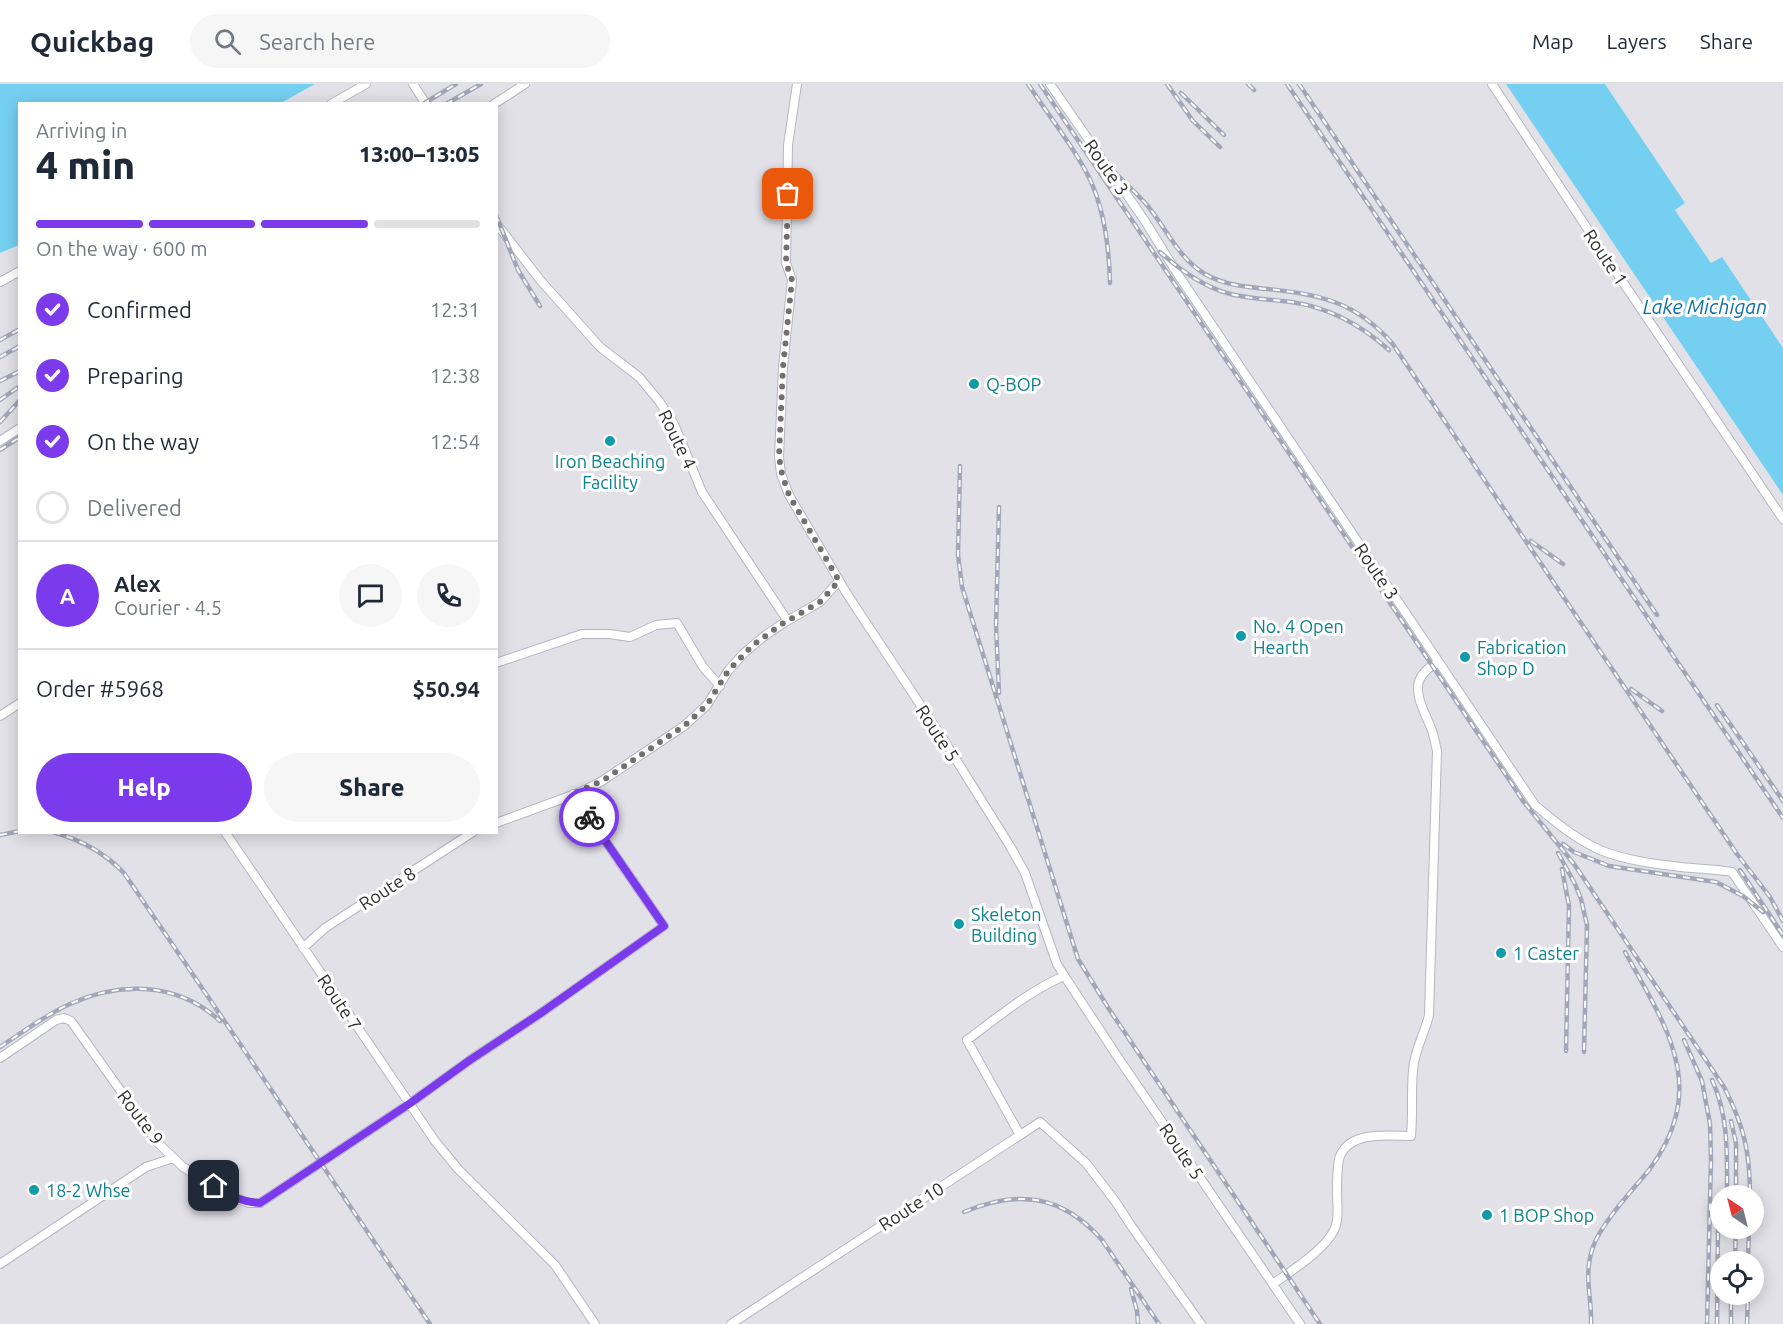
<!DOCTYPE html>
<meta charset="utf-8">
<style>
body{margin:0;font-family:Ubuntu,sans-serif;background:#f6f6f7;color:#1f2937;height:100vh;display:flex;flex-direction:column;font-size:22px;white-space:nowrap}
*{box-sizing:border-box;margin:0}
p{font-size:20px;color:#747a83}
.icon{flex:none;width:33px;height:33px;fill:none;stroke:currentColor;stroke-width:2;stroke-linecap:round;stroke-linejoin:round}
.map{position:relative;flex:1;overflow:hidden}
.panel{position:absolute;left:18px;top:18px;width:480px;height:732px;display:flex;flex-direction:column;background:#fff;border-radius:0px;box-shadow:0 3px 15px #0003}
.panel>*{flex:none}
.needle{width:39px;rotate:325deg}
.fabs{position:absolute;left:1710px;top:1101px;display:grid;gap:12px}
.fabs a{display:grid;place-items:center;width:54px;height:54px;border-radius:50%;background:#fff;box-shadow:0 3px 15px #0003;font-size:30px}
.pin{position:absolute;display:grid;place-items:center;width:51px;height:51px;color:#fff;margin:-26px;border-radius:12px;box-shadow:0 3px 9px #0006}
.courier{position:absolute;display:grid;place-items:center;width:60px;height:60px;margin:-30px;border:4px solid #7c3aed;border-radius:50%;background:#fff;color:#222;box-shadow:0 2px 8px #0007}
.headline em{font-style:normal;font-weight:800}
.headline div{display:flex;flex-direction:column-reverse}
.headline{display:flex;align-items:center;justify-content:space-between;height:102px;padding:0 18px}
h1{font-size:39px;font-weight:800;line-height:45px}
.bar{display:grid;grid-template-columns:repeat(4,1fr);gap:9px 6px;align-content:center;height:72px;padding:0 18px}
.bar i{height:8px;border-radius:4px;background:#e0e1e3}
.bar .selected{background:#7c3aed}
.bar p{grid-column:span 4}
.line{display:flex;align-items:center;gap:15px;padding:0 18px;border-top:2px solid #e0e1e3}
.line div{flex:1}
.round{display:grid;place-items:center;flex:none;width:63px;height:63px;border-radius:32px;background:#f6f6f7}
ol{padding:0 18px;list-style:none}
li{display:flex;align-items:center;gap:18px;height:66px}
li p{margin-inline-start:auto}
li .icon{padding:6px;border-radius:50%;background:#7c3aed;color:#fff;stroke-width:4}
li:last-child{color:#747a83}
li i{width:33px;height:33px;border:3px solid #e0e1e3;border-radius:50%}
.action{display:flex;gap:12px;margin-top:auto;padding:12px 18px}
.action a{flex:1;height:69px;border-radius:36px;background:#7c3aed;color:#fff;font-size:24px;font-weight:800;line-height:69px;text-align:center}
.action a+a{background:#f6f6f7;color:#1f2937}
header{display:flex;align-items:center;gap:36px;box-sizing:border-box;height:84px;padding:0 30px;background:#fff;border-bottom:2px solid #e0e1e3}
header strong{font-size:28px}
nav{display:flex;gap:33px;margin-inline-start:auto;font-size:21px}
.search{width:420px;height:54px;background:#f6f6f7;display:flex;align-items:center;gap:15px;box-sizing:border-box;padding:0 21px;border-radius:33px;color:#747a83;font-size:22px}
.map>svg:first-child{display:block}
</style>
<header>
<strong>Quickbag</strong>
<div class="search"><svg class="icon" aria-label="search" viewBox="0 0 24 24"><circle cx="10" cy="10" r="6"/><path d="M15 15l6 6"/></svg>Search here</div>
<nav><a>Map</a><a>Layers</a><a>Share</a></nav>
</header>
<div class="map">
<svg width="1783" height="1240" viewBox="0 0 1783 1240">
<rect width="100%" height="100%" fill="#efe9e1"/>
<path fill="#e3e1e8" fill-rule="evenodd" d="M315 0H1506L1783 411V1240H0V169L19 161 20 748H496V20L281 19ZM1720 1112H1754V1144H1720ZM1720 1178H1754V1210H1720Z
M1605 0H1783V264L1722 174 1712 180 1675 126 1685 119Z"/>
<path fill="#75cff0" d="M0 0H315L281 19 20 20 19 161 0 169Z
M1506 0H1605L1685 119 1675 126 1711 179 1722 173 1783 264V411Z"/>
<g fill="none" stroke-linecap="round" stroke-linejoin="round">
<defs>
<path id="minor" d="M413 0 426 20
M797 0 788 61 786 179 792 196 783 283 779 373 781 390 789 411 847 510 945 658 1010 762 1025 789 1057 880 1067 896 1117 972 1300 1240
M1050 0 1145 137 1177 189 1535 721C1555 738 1576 755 1600 766 1624 776 1655 780 1681 783 1699 785 1715 785 1732 788L1783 863
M1492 0 1612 182 1783 435
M331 20 366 0
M494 20 525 0
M496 139 541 197 600 263 639 293 659 317 674 340 702 408 787 536
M0 198 20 187
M0 357 20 344
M496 579 582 550H609L630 553 656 541 677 539 703 583 720 602
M0 632 20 619
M496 739 581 708 602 697 684 642 707 621 728 587 743 570 763 553 782 540 820 518 839 497
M225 748 435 1057 458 1085 555 1181 595 1240
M303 864 325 844 473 748
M0 974 56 936 64 934 71 937 157 1058 183 1083 230 1112 249 1119H260L409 1020 470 976 538 931 664 842 573 710
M1020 1051 967 956C998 933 1029 907 1064 892
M0 1180 146 1083 173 1074
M1273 1200C1291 1187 1330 1163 1336 1141 1339 1131 1337 1119 1337 1109 1337 1100 1337 1080 1340 1072 1351 1046 1390 1052 1411 1052 1413 1030 1411 1008 1413 986 1414 967 1425 949 1429 931L1437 667C1435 659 1434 651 1431 644 1420 617 1405 596 1438 578
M731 1240 1040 1038 1086 1079 1115 1117 1132 1143 1201 1240"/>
</defs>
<use href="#minor" stroke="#b4b7c1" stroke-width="10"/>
<use href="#minor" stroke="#fff" stroke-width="8"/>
<defs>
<path id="rail" d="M1028 0C1046 28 1068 55 1084 84 1104 118 1109 160 1110 199
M1040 0 1510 697 1523 717 1574 780 1724 1003C1744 1042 1750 1068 1750 1112
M1167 0 1193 37 1220 63
M1248 0 1254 6
M1287 0 1783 734
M1299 0 1657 531
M1181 9 1224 51
M423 20 456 0
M446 20 481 0
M1093 66C1110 85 1130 102 1147 121 1166 144 1178 174 1205 190 1224 201 1246 203 1267 205 1319 210 1356 218 1392 259L1737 770 1770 813 1783 837
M496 131 518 186 540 222
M1160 168C1179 185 1202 202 1227 209 1247 215 1270 215 1291 218 1328 223 1361 241 1389 266
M0 256 20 245
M0 273 20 262
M0 297 20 287
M0 316 20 302
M0 338 20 316
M0 366 20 353
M960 382 958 471 962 503 1078 875 1109 925 1320 1240
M999 423 996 542 999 609
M1531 457 1563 480
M1631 605 1662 627
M1717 621 1783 717
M53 748C81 756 104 768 124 789L430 1240
M0 751 20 747
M1563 760 1574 768 1609 782 1716 798 1743 812 1763 828
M1558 769 1575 800 1581 815 1587 841 1584 968
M1562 785 1569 822 1566 967
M1740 786 1783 851
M1684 956 1702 997 1710 1040 1711 1076 1707 1240
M0 963C23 948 45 931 70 920 120 897 178 898 220 937
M1712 996C1729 1032 1727 1073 1727 1112
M1731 1037 1736 1059V1112
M964 1128C1019 1105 1062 1111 1102 1156L1159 1240
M1735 1178 1736 1144
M1748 1178 1749 1144
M1131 1205 1137 1227 1138 1240
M1591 1240C1592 1212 1583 1192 1593 1163 1602 1138 1632 1107 1649 1086 1710 1004 1667 944 1625 868
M1717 1240 1718 1145
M1731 1240V1210
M1747 1240 1748 1210"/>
</defs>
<use href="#rail" stroke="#a3a6b8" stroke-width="4.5"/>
<use href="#rail" stroke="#fff" stroke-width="2" stroke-dasharray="7" stroke-linecap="butt"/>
</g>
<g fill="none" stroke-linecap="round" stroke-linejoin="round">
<path stroke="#726f6d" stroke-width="6" stroke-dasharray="0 10.8" d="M589 733 573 710 602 697 684 642 707 621 728 587 753 561 782 540 820 518 839 497 789 411 782 390 779 373 783 283 792 196 786 179 788 110"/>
<path stroke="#7c3aed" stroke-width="8" d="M214 1102C229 1112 242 1118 260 1119L409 1020 470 976 538 931 664 842 589 733"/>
</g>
<g fill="#0f9aa8" stroke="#fff" stroke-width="2">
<circle cx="974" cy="300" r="6"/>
<circle cx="610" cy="357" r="6"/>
<circle cx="1241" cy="552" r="6"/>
<circle cx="1465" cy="573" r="6"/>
<circle cx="959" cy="840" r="6"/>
<circle cx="1501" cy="869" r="6"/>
<circle cx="34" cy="1106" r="6"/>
<circle cx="1487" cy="1131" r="6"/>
</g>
<g text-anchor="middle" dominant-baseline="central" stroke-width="6" stroke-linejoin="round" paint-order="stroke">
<g font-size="18" fill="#2e2e2e" stroke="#fff">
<text transform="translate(1107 83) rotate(55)">Route 3</text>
<text transform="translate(1606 173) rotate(56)">Route 1</text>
<text transform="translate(678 355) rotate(64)">Route 4</text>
<text transform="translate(1377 487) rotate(56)">Route 3</text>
<text transform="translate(938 649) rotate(57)">Route 5</text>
<text transform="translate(387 804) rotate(-33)">Route 8</text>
<text transform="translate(340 918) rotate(56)">Route 7</text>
<text transform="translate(141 1033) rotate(53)">Route 9</text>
<text transform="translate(1182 1067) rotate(56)">Route 5</text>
<text transform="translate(911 1122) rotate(-33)">Route 10</text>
</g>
<g font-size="18" fill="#0d838f" stroke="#fff" text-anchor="start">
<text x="986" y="300">Q-BOP</text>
<text x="610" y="377" text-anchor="middle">Iron Beaching<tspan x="610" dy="21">Facility</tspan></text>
<text x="1253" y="542">No. 4 Open<tspan x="1253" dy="21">Hearth</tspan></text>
<text x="1477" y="563">Fabrication<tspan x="1477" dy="21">Shop D</tspan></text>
<text x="971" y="830">Skeleton<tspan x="971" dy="21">Building</tspan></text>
<text x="1513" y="869">1 Caster</text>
<text x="46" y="1106">18-2 Whse</text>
<text x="1499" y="1131">1 BOP Shop</text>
</g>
<g font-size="20" font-style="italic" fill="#0d6fa3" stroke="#fff">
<text x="1705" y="222">Lake Michigan</text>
</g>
</g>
</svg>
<div class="fabs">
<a><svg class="needle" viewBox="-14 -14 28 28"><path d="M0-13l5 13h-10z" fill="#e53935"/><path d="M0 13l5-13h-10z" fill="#747a83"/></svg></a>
<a><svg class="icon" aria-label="locate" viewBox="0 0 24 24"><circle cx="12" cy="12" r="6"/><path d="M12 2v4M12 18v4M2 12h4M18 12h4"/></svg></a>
</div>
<div class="pin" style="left:788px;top:110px;background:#ea580c"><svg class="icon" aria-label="bag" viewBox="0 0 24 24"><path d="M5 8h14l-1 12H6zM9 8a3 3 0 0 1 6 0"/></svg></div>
<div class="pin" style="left:214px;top:1102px;background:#1f2937"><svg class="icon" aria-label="home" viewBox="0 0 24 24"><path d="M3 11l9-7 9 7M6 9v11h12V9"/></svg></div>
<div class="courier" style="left:589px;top:733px"><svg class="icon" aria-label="bike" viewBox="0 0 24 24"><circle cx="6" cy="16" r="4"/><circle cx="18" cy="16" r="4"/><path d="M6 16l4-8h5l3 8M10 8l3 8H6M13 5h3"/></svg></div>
<section class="panel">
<div class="headline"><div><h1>4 min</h1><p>Arriving in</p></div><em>13:00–13:05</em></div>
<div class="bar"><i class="selected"></i><i class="selected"></i><i class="selected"></i><i></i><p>On the way · 600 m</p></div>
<ol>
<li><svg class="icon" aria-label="check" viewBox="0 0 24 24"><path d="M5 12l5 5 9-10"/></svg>Confirmed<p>12:31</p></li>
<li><svg class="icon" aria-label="check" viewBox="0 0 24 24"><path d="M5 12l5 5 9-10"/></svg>Preparing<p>12:38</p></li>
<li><svg class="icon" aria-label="check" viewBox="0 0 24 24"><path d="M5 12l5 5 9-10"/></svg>On the way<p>12:54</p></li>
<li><i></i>Delivered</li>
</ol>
<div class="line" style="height:108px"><b class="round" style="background:#7c3aed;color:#fff">A</b><div><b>Alex</b><p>Courier · 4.5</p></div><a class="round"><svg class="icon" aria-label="chat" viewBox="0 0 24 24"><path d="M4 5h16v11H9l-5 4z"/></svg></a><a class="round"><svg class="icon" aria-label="phone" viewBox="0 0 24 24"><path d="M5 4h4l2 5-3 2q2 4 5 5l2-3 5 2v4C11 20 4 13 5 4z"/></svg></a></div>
<div class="line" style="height:78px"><div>Order #5968</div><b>$50.94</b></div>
<div class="action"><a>Help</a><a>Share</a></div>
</section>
</div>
